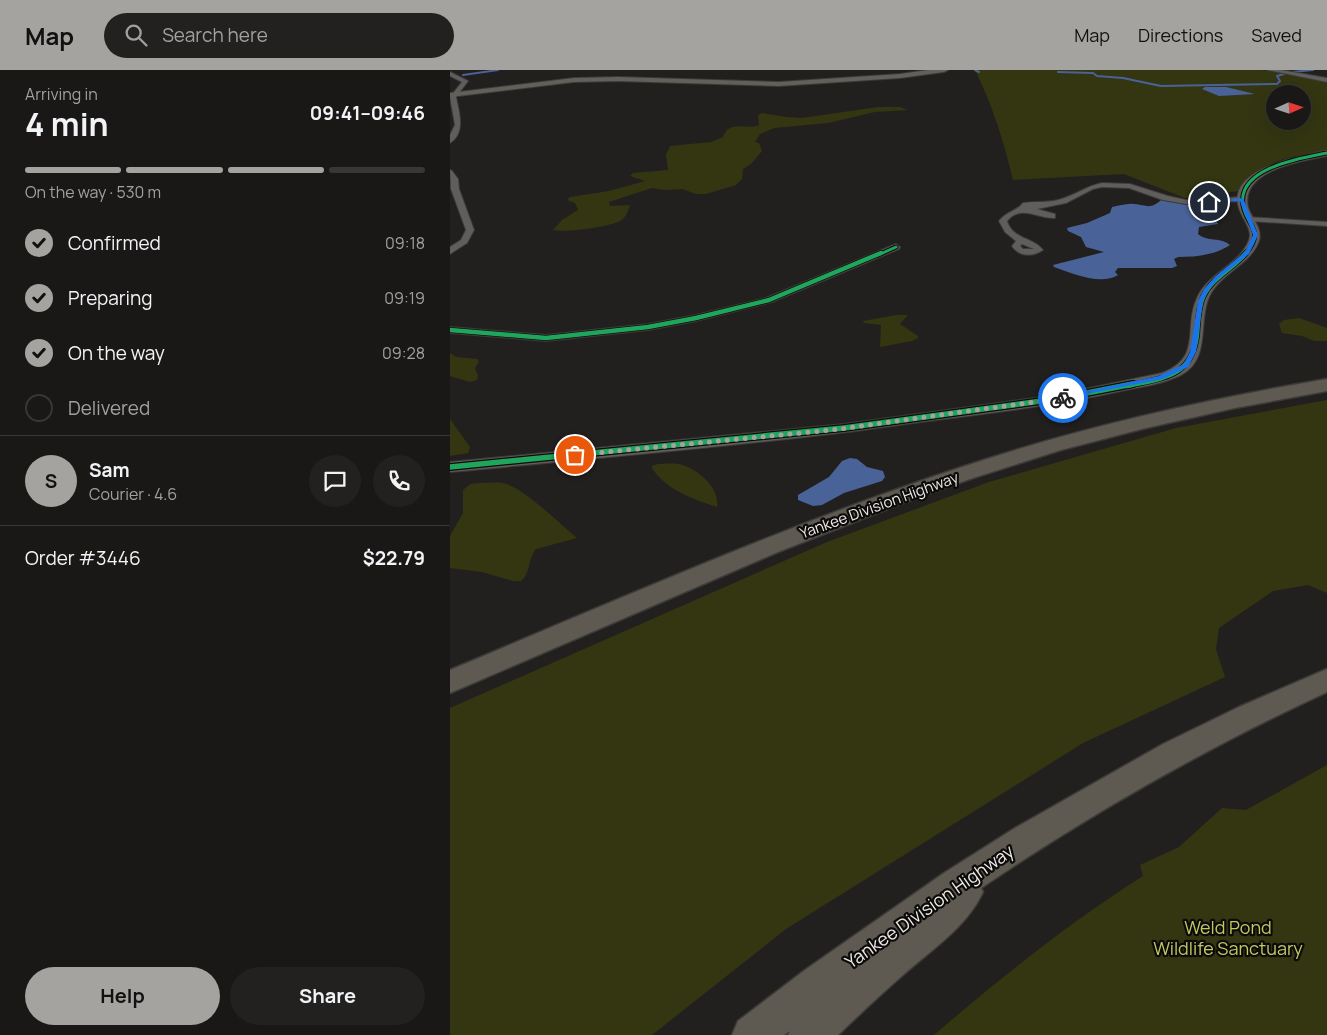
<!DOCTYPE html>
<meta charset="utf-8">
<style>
body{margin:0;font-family:Manrope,sans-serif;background:#23211f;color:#f1f3f6;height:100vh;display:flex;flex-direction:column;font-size:19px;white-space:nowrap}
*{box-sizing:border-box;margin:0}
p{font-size:16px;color:#9fa0a1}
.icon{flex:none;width:28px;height:28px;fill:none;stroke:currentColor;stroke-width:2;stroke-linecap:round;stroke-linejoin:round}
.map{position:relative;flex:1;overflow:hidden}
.details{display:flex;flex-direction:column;background:#1a1816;width:450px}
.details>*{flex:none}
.needle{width:32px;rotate:87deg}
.fabs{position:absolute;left:816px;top:15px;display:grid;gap:10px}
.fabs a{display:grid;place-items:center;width:45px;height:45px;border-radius:50%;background:#1a1816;box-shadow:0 5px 20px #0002,0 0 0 1px #383735;font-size:25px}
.pin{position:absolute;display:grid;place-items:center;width:42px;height:42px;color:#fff;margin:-21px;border:2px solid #fff;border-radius:50%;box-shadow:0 1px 5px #0007}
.courier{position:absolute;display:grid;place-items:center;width:50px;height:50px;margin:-25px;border:4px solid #1a73e8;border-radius:50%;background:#fff;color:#222;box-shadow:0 1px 6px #0007}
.head em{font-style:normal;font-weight:700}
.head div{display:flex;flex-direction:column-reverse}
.head{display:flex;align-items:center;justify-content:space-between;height:85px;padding:0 25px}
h1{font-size:32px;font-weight:700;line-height:38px}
.bar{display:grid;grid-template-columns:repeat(4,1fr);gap:8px 5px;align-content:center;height:60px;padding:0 25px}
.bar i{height:6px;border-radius:4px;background:#383735}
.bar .on{background:#a5a3a0}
.bar p{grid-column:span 4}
.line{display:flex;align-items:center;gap:12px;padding:0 25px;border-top:1px solid #383735}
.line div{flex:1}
.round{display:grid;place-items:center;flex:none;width:52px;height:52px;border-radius:26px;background:#23211f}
ol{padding:0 25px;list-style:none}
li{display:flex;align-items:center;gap:15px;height:55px}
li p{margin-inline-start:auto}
li .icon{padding:5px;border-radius:50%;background:#a5a3a0;color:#111;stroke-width:4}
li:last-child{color:#9fa0a1}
li i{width:28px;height:28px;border:2px solid #383735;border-radius:50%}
.action{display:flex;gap:10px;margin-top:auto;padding:10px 25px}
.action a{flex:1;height:58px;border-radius:30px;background:#a5a3a0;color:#111;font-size:20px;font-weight:700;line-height:58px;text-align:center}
.action a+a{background:#23211f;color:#f1f3f6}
header{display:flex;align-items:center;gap:30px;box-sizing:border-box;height:70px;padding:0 25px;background:#a5a3a0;color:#111}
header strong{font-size:24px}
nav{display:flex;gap:28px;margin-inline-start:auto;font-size:18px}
.search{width:350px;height:45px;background:#23211f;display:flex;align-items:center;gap:12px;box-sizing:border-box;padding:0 18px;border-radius:28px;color:#9fa0a1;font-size:19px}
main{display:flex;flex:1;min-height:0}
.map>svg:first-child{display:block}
</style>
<header>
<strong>Map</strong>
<div class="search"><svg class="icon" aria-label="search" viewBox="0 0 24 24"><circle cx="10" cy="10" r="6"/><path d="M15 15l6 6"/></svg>Search here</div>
<nav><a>Map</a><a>Directions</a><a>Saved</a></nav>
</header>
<main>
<section class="details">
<div class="head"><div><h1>4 min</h1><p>Arriving in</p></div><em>09:41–09:46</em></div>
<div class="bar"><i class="on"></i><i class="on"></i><i class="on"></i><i></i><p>On the way · 530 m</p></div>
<ol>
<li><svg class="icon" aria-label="check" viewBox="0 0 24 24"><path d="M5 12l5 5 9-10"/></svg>Confirmed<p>09:18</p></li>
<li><svg class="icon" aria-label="check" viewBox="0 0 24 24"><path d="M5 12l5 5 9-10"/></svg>Preparing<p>09:19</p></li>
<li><svg class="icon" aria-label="check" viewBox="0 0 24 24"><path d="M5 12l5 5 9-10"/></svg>On the way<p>09:28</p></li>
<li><i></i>Delivered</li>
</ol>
<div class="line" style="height:90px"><b class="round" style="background:#a5a3a0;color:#111">S</b><div><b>Sam</b><p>Courier · 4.6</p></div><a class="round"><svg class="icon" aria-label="chat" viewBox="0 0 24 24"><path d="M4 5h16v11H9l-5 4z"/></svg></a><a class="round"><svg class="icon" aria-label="phone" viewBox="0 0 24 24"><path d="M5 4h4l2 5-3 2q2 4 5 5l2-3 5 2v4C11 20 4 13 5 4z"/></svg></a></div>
<div class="line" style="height:65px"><div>Order #3446</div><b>$22.79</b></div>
<div class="action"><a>Help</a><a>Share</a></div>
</section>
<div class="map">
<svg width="877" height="965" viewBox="0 0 877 965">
<rect width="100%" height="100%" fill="#22201e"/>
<path fill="#333611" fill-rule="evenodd" d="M523 0H812L877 11V80C842 86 810 90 789 121L735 128 674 104 563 110C554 72 543 37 526 2ZM825 24H852V51H825Z
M428 37H450L458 40 425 42 378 53 324 58 310 64 305 72 309 73 312 81 301 94 293 99 292 109 286 115 256 124H246L232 119 215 120 202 118 159 132 160 136 180 135C178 141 176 148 170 151 159 157 114 163 103 160L112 150 128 140 125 133 117 130 120 127 159 121 195 111 180 106 183 103 218 100 216 85 220 76 261 72 273 67C279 50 294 59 307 56L309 55 308 45 312 43 336 47 352 48Z
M446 245H458L450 254 468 266V268L462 271 430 277 431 255 414 253 413 251Z
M849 248 877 258V271H864L852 266 832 263 829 254 834 250Z
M0 283 6 287 27 289 29 292 25 298 28 306 27 310 20 312 0 306Z
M877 330V523L858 515 823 521 769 558 766 579 775 607 633 673 336 859 202 965H0V638L377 472 539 412 726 358Z
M0 349 20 377 18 383 0 386Z
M208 394C214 394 221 393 228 394 246 397 270 417 267 437 243 429 216 420 202 398V396Z
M29 413C37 413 45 412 53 413 73 417 110 454 127 468L86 479C78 488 80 505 71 511H63L32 502 0 498V466L13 443V420L20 414Z
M877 695V965H484C550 908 619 853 693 806L690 795 729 777 772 738 796 740Z"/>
<path fill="#496297" d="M755 17H776L805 24 769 26 752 19Z
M711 130 744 136V140L751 146 767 152 768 154 749 157 748 164C757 172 771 167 780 175 765 185 746 187 728 187L724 189 727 196 722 198H668L665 202 668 205C651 216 621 203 604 197L603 195 654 182 636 177 631 167 618 161 617 158 637 153 660 143 662 137C669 136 677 133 684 134 697 135 700 140 711 130Z
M400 388 407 389 417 397 433 401 435 407 432 411 394 423 372 435 363 436 348 430V425L379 407 392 391Z"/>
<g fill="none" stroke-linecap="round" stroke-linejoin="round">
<path stroke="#496297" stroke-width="2" d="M525 0 529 2
M608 2 643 3 647 6 673 8 711 16 827 14 830 11 827 6 834 4
M842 2 863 0
M13 5 48 0"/>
<defs>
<path id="minor" d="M0 2 18 11 6 27C9 42 16 63 0 73V65L5 55 0 27 12 12 0 6Z
M0 100 2 101 8 109 9 119 24 160 17 173 0 184V177L11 170 16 160 1 119Z
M652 113 680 114 718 126 736 130 792 127 796 129 792 131 736 134 713 130 679 118 652 117 643 119 616 133 587 139 605 144V148C587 149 571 134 557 151 563 170 583 167 593 180 583 187 569 187 562 176L566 171 555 162 549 151C557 141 567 141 573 133 585 131 596 133 608 130 624 126 636 116 652 113ZM572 174 584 179H573L570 176Z
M796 147 877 152V156L799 151H796Z
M446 174 450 177 449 179 322 232 246 251 198 260 96 271 0 263V257L96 265 198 254 246 245 316 228Z"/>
<path id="tertiary" d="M817 0H831L877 8V12Z
M877 80V86C852 91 790 100 798 137 801 148 813 158 809 171 801 193 776 201 763 220 745 245 764 288 731 305 713 314 691 317 671 321 618 333 564 340 510 347 467 352 424 359 381 364 254 379 127 390 0 402V392L394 354 606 325 712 303C754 287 732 257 748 226 759 203 790 194 799 170 803 159 792 149 789 138 776 98 851 86 877 80Z"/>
<path id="secondary" d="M478 0H498L494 2 450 8 329 16 168 11 124 12 0 27V23L124 8 168 7 329 12 450 4Z"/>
<path id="motorway" d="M877 309V321L785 338 696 358 611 380 523 408 458 431 328 482 0 623V600C167 530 334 456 506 399 627 358 752 330 877 309Z
M877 599V622C756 678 642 743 531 818L533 822C517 857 481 880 453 905 431 924 409 945 388 965H338L340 961 334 965H282L288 951 355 900 494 803 565 758 713 674 789 637Z"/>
</defs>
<use href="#minor" stroke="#3c3b38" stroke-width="2"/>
<use href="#tertiary" stroke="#3c3b38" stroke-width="2"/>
<use href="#secondary" stroke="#3c3b38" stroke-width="2"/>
<use href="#motorway" stroke="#3c3b38" stroke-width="3"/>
<use href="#minor" fill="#5f5e5c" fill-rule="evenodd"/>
<use href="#tertiary" fill="#5f5e5c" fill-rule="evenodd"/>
<use href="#secondary" fill="#62605b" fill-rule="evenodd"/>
<use href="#motorway" fill="#5e5a51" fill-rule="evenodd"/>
<defs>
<path id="cycleway-far2" d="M428 185 446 177
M795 185C816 159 797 158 793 135 787 98 851 88 877 83"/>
<path id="cycleway-far1" d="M0 260 96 268 198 257 246 248 319 230 431 183
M677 316C712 308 742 308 747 265 748 252 748 238 753 227 762 207 783 199 796 183"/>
<path id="cycleway" d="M0 397 394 358 606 329 683 314"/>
</defs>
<use href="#cycleway-far2" stroke="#0c0b09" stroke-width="5"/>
<use href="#cycleway-far1" stroke="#0c0b09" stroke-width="6"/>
<use href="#cycleway" stroke="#0c0b09" stroke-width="8"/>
<use href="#cycleway-far2" stroke="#20a55d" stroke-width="3"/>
<use href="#cycleway-far1" stroke="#20a55d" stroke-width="4.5"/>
<use href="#cycleway" stroke="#20a55d" stroke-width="5.5"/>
</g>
<path fill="#1a73e8" d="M793 128 808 165 799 184 769 208 759 219 753 231 746 282 738 297 713 309 611 329 610 328 613 326 709 306 734 294 740 282 748 231 754 219 766 206 795 182 803 165 790 131 757 132Z"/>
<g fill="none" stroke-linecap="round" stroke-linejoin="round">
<path stroke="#a5a3a0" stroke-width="5" stroke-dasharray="0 9" d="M125 385 382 360 613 328"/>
</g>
<g text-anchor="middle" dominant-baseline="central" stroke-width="4.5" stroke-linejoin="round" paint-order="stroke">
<g font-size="15" fill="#eceae6" stroke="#0c0b09">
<text transform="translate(429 435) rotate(-20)">Yankee Division Highway</text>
</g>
<g font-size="18" fill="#eceae6" stroke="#0c0b09">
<text transform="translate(479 836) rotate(-35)">Yankee Division Highway</text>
</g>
<g font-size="18" fill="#c0c963" stroke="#0c0b09">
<text x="778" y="857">Weld Pond<tspan x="778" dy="21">Wildlife Sanctuary</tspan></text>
</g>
</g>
</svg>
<div class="fabs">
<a><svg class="needle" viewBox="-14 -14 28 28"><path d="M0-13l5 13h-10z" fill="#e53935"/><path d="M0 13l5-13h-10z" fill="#9fa0a1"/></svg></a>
</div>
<div class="pin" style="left:125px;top:385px;background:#ea580c"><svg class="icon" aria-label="bag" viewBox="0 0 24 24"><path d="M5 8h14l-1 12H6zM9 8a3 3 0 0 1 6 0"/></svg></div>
<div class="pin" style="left:759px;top:132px;background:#1f2937"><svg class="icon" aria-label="home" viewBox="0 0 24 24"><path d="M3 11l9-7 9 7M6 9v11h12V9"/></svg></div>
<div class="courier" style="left:613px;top:328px"><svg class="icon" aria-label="bike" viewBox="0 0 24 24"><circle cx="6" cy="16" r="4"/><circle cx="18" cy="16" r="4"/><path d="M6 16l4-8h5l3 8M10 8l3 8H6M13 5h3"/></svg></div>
</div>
</main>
